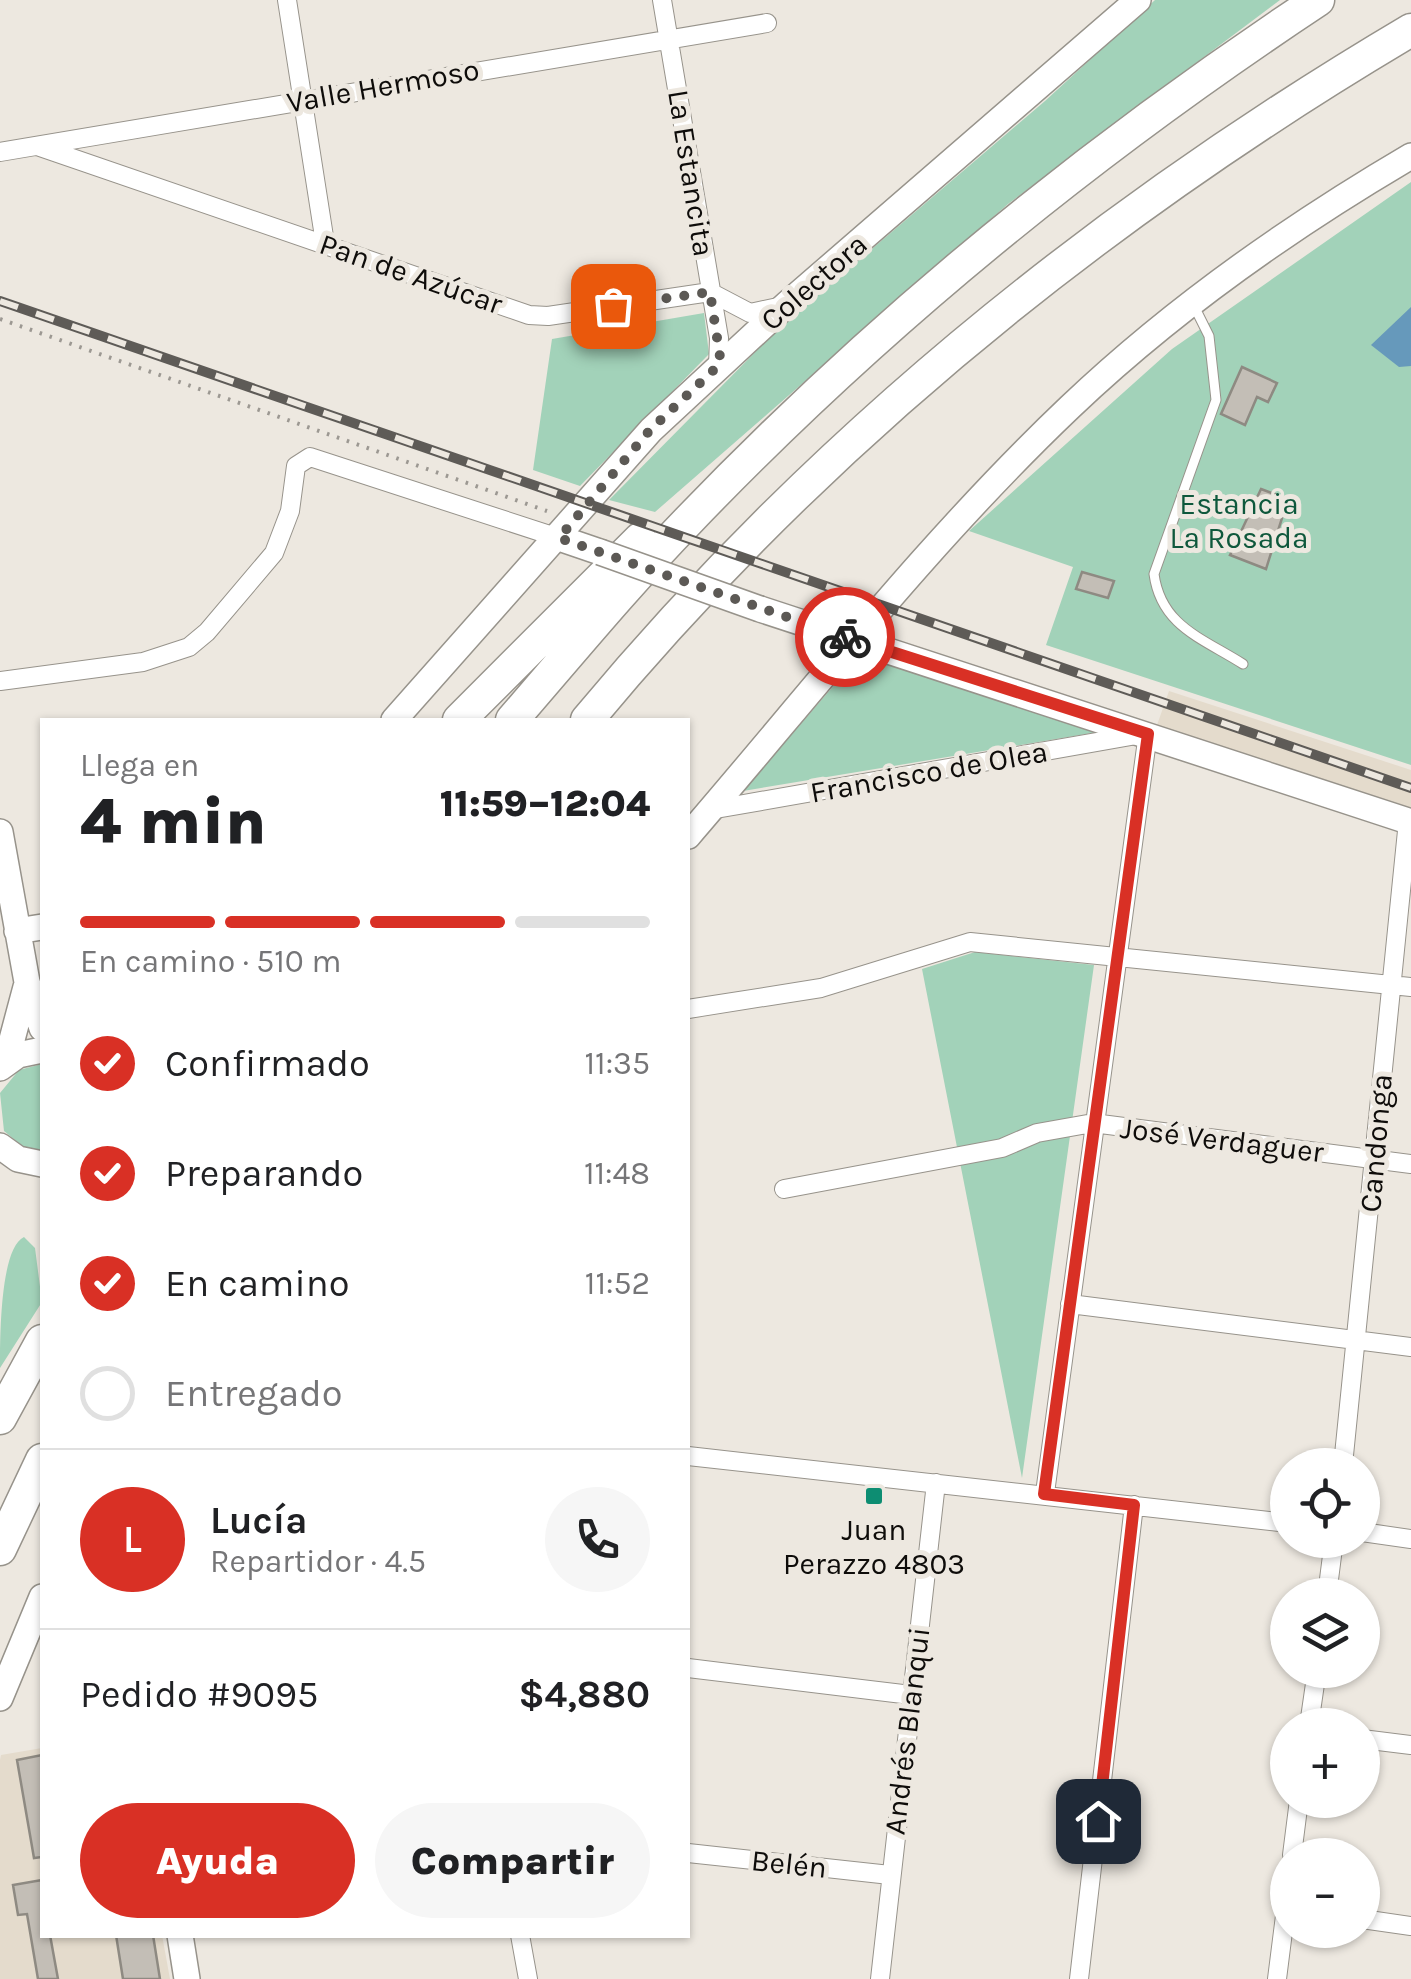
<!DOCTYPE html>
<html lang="es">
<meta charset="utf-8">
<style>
body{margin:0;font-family:Karla,sans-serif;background:#f6f6f6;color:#202124;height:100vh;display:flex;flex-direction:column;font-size:38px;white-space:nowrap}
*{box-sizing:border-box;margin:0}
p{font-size:32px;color:#757577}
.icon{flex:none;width:55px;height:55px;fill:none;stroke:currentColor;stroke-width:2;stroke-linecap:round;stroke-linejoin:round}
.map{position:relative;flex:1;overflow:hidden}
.sheet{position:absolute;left:40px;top:718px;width:650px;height:1220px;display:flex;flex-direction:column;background:#fff;border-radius:0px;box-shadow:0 2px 8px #0004}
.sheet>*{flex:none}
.buttons{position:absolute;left:1270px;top:1448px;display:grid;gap:20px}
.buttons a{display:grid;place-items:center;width:110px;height:110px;border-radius:50%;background:#fff;box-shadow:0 2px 8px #0004;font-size:50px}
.pin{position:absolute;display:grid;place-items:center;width:85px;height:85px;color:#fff;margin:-42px;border-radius:20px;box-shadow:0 5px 15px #0006}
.courier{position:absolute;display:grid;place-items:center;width:100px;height:100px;margin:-50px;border:8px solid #d93025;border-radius:50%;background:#fff;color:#222;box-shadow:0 2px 12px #0007}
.summary em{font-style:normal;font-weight:800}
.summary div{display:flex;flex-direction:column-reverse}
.summary{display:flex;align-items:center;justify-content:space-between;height:170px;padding:0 40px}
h1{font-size:65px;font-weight:800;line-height:75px}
.bar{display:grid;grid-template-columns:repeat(4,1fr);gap:15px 10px;align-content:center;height:120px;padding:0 40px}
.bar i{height:12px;border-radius:8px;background:#e0e0e0}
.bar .on{background:#d93025}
.bar p{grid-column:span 4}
.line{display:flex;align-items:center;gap:25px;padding:0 40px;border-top:2px solid #e0e0e0}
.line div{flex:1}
.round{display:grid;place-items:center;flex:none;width:105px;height:105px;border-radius:52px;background:#f6f6f6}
ol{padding:0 40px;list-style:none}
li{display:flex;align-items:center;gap:30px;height:110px}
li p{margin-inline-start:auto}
li .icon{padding:10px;border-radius:50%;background:#d93025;color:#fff;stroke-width:4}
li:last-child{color:#757577}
li i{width:55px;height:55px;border:5px solid #e0e0e0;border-radius:50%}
.button{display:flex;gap:20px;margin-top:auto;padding:20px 40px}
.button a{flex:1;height:115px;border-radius:60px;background:#d93025;color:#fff;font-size:40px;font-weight:800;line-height:115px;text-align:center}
.button a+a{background:#f6f6f6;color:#202124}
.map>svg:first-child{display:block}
</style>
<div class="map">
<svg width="1411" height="1979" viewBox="0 0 1411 1979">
<rect width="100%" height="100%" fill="#ede8e0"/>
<path fill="#e4dbcc" d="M1169 691 1411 770V812L1157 725Z
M42 1748V1935H162L170 1979H0V1760L1 1755Z"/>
<path fill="#a2d2b9" d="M1155 0H1280L1008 204 655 512 609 500 777 330 1045 101Z
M1411 182V765L1046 645 1073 567 969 531 1172 349Z
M704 313 709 354 580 486 533 470 552 339Z
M881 658 1104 731 743 791 848 669Z
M975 952 1094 965 1022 1478 922 969Z
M42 1064V1151L26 1149 4 1131 0 1093 19 1070Z
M24 1237 35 1248 42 1302 0 1368C0 1337 0 1248 24 1237Z"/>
<path fill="#69b" d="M1411 307V366L1399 367 1371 345Z"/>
<path fill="#c3beb6" stroke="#8e8a82" stroke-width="2.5" d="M1242 367 1277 383 1268 402 1257 397 1245 425 1221 414Z
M1261 489 1288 499 1266 569 1230 555Z
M1082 572 1114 581 1108 598 1076 589Z
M42 1755V1857L34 1858 17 1760Z
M42 1880V1935H50L58 1979H38L27 1914 18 1915 13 1885Z
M116 1935H153L160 1979H123Z"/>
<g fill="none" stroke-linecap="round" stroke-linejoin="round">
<defs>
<path id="lane" d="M1194 306 1209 336 1216 400 1154 574C1161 626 1202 638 1243 664"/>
<path id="street" d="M287 0 325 243
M662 0 719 338 718 367
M40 147 529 315 548 316 710 292 750 313 778 307
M0 152 767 23
M0 681 143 662 189 647 207 632 274 553 290 511 296 466 310 457 559 538
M710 810 1148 733 1045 1493
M688 1009 821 988 970 942 1411 987
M784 1189 1002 1148 1037 1133 1093 1123 1411 1164
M1070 1304 1411 1347
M688 1456 1288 1523
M1343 1465 1408 821
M1362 1532 1411 1539
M1327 1595 1334 1540
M688 1668 911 1695
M1309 1725 1317 1670
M1362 1739 1411 1745
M688 1853 890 1875
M1292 1855 1299 1800
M1362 1919 1411 1926
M520 1935 528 1979
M880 1979 936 1483
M1079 1979 1134 1505
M1277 1979 1288 1892"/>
<path id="secondary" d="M559 538 600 552
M760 609 1411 822
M394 720 651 430 788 303 1138 0
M0 832 27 982 42 1028
M688 836C813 691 931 539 1070 407 1172 310 1290 227 1411 156
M17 931 42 927
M6 1062 26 987
M0 1068 18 1055 42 1050
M0 1146 18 1159 42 1164
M0 1698 42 1597
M180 1935 187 1979"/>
<path id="highway" d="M459 720 640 539
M512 720C570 653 626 585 688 521 877 324 1091 150 1318 0
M587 720C818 442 1100 214 1411 30
M0 1418 42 1341
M0 1549 42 1460"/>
</defs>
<use href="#lane" stroke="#97938b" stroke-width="11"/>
<use href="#street" stroke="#97938b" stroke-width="20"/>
<use href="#secondary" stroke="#97938b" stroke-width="28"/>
<use href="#highway" stroke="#97938b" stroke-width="35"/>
<path stroke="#9c9892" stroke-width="4" stroke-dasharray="2.5 8" stroke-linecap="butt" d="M0 319 547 511"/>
<use href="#lane" stroke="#fff" stroke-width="9"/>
<use href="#street" stroke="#fff" stroke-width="18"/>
<use href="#secondary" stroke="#fff" stroke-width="25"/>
<use href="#highway" stroke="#fff" stroke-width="32"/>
<defs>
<path id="rail" d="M0 301 1411 788"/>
</defs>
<use href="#rail" stroke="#5e5b57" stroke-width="10"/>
<use href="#rail" stroke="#ede8e0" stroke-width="6" stroke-dasharray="19" stroke-linecap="butt"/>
<defs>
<path id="secondary-bridge" d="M600 552 760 609"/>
</defs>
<use href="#secondary-bridge" stroke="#97938b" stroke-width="28" stroke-linecap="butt"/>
<use href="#secondary-bridge" stroke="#fff" stroke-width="25"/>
</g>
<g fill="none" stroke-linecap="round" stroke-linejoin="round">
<path stroke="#5c5955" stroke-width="10" stroke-dasharray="0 18" d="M613 306 710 292 720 357 718 366 650 430 559 538 845 637"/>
<path stroke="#d93025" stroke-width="12" d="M845 637 1148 734 1044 1494 1134 1505 1098 1821"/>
</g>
<rect fill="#0d8d72" stroke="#ede8e0" stroke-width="4" x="864" y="1486" width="20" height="20" rx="5"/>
<g text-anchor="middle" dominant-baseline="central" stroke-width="10" stroke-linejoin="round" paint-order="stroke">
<g font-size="30" fill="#0e0c0a" stroke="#ede8e0">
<text transform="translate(383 86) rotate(-10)">Valle Hermoso</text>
<text transform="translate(691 173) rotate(81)">La Estancita</text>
<text transform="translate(411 274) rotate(19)">Pan de Azúcar</text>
<text transform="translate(814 282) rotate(-41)">Colectora</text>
<text transform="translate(929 772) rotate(-10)">Francisco de Olea</text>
<text transform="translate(1222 1140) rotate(7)">José Verdaguer</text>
<text transform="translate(1376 1143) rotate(-85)">Candonga</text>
<text transform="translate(907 1731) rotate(-83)">Andrés Blanqui</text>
<text transform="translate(789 1864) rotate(6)">Belén</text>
</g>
<g font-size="30" fill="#0e583c" stroke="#ede8e0">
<text x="1239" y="504">Estancia<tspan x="1239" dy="34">La Rosada</tspan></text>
</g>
<g font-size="30" fill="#0e0c0a" stroke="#ede8e0">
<text x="874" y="1530">Juan<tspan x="874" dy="34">Perazzo 4803</tspan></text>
</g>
</g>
</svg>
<div class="buttons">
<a><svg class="icon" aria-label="locate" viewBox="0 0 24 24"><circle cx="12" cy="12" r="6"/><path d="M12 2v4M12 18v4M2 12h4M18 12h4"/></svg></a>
<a><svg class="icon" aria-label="layers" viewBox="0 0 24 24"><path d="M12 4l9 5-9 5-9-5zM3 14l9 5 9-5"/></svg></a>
<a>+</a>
<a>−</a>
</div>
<div class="pin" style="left:613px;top:306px;background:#ea580c"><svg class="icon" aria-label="bag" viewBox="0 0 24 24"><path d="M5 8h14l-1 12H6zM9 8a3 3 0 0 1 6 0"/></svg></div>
<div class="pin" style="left:1098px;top:1821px;background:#1f2937"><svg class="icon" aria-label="home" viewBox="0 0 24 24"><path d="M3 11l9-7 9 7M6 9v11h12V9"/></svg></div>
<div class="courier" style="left:845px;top:637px"><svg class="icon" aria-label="bike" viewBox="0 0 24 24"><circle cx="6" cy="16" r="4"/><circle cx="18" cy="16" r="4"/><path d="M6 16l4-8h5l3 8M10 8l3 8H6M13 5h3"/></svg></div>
<section class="sheet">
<div class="summary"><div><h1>4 min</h1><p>Llega en</p></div><em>11:59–12:04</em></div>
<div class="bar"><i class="on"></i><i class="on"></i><i class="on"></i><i></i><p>En camino · 510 m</p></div>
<ol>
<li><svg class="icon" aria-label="check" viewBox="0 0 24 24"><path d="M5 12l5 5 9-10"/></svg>Confirmado<p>11:35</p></li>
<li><svg class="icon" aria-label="check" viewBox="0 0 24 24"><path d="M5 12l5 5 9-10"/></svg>Preparando<p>11:48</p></li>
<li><svg class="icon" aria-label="check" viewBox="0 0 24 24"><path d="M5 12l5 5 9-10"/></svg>En camino<p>11:52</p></li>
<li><i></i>Entregado</li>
</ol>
<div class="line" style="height:180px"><b class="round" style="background:#d93025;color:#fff">L</b><div><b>Lucía</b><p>Repartidor · 4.5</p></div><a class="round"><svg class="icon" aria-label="phone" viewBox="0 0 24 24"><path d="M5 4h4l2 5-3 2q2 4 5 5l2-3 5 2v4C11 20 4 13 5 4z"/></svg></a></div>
<div class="line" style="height:130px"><div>Pedido #9095</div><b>$4,880</b></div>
<div class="button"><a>Ayuda</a><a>Compartir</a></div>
</section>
</div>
